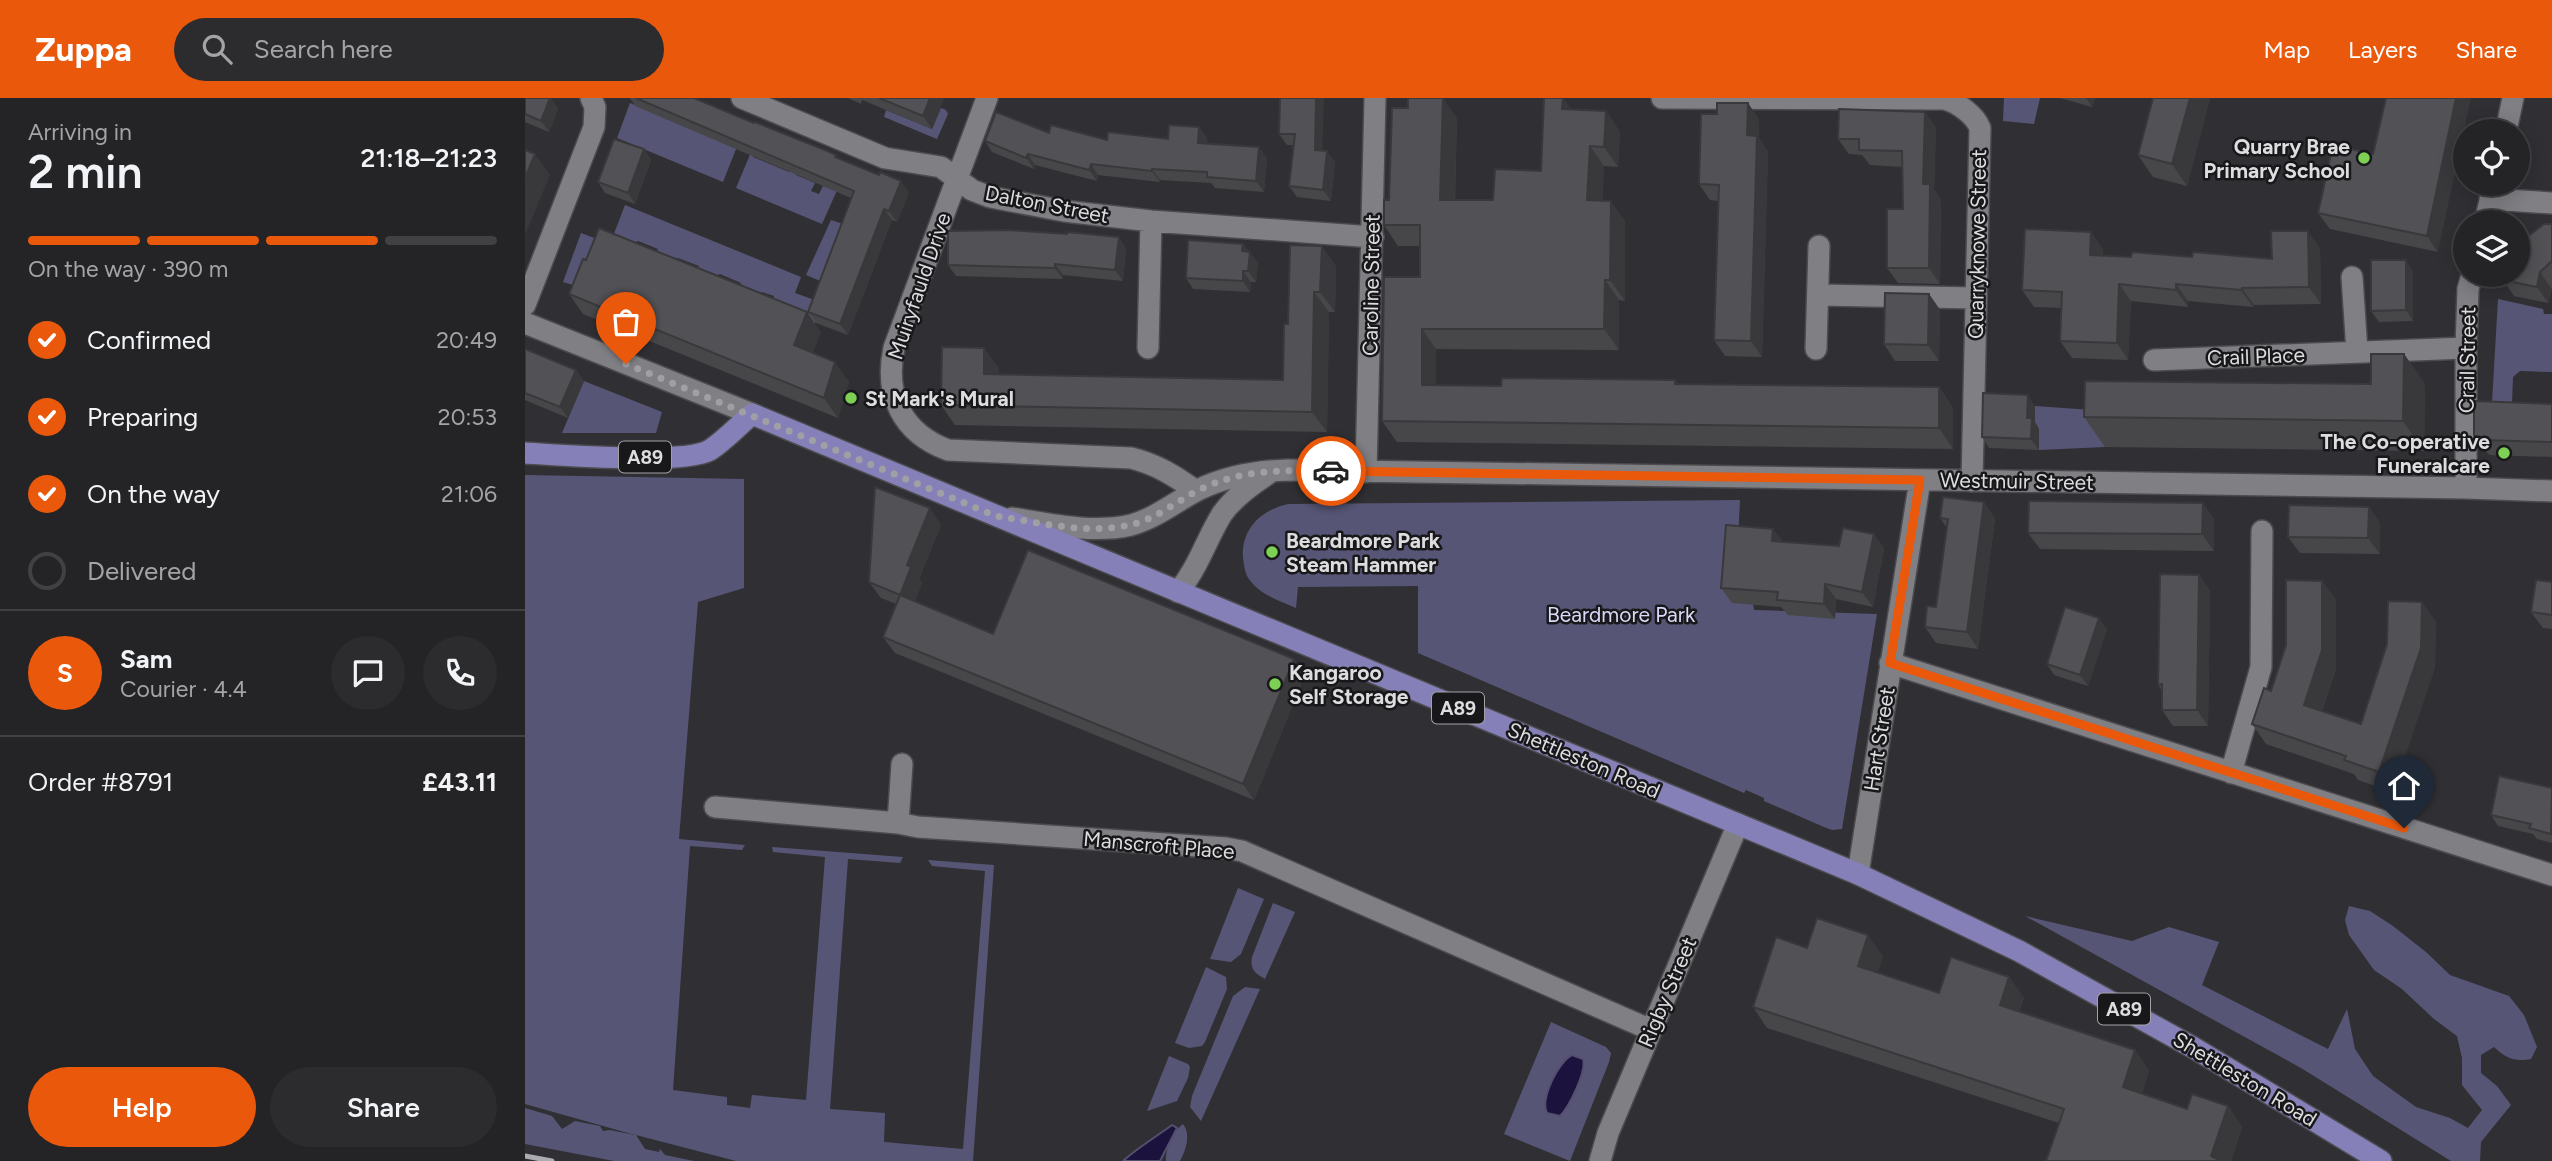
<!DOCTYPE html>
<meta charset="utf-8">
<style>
body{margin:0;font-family:Figtree,sans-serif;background:#2c2c2f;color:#f1f3f6;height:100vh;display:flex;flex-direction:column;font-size:26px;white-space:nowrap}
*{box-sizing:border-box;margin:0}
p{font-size:23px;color:#a3a4a7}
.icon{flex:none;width:38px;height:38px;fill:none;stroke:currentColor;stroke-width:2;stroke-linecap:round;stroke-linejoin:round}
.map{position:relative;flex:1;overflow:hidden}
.panel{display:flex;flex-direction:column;background:#242427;width:525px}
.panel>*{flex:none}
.fabs{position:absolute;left:1928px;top:21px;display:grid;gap:14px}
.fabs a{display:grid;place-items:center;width:77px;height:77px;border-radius:50%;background:#242427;box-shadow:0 4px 18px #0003,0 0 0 2px #414144;font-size:35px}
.pin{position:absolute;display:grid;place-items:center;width:60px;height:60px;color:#fff;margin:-72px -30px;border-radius:50% 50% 50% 0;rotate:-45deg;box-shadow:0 0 7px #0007}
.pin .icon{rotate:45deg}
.courier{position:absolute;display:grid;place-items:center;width:70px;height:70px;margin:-35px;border:5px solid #ea580c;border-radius:50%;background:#fff;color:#222;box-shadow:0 2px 9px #0007}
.overview em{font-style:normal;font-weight:600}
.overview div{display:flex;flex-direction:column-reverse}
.overview{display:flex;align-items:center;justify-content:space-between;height:119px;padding:0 28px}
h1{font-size:46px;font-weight:600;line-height:52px}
.bar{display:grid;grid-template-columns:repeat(4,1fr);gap:10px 7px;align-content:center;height:84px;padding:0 28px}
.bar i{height:9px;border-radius:5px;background:#414144}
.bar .selected{background:#ea580c}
.bar p{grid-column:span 4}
.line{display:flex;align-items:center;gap:18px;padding:0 28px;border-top:2px solid #414144}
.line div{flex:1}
.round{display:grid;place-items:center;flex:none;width:74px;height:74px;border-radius:37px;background:#2c2c2f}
ol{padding:0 28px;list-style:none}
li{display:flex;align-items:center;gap:21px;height:77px}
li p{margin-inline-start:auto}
li .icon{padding:7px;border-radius:50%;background:#ea580c;color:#fff;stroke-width:4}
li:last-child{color:#a3a4a7}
li i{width:38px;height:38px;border:4px solid #414144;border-radius:50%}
.button{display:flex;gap:14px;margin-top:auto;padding:14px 28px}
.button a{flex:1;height:80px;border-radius:42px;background:#ea580c;color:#fff;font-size:28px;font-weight:600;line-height:80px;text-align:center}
.button a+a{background:#2c2c2f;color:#f1f3f6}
header{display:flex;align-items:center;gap:42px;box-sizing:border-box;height:98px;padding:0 35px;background:#ea580c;color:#fff}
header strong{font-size:33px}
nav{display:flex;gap:38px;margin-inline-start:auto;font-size:24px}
.search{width:490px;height:63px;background:#2c2c2f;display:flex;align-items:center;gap:18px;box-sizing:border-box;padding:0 24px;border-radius:38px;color:#a3a4a7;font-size:26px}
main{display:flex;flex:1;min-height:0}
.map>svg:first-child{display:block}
</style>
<header>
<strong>Zuppa</strong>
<div class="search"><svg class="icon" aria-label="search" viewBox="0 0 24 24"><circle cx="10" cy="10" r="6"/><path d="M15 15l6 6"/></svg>Search here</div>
<nav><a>Map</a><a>Layers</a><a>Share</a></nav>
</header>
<main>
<section class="panel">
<div class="overview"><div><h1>2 min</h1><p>Arriving in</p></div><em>21:18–21:23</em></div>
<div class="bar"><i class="selected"></i><i class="selected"></i><i class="selected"></i><i></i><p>On the way · 390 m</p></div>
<ol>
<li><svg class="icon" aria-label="check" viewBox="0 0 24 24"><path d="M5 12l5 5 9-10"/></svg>Confirmed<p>20:49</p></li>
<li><svg class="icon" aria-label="check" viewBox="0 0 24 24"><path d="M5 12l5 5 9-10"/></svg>Preparing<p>20:53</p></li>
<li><svg class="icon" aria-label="check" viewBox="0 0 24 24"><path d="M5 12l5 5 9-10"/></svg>On the way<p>21:06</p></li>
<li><i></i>Delivered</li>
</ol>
<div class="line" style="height:126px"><b class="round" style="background:#ea580c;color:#fff">S</b><div><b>Sam</b><p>Courier · 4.4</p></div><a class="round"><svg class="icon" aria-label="chat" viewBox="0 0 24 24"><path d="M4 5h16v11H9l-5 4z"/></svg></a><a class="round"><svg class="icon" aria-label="phone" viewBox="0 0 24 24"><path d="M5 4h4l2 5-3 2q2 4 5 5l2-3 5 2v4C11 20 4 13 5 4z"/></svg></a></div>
<div class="line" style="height:91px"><div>Order #8791</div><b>£43.11</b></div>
<div class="button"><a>Help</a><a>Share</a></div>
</section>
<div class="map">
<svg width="2027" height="1063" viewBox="0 0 2027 1063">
<rect width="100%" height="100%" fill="#303034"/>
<path fill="#575575" d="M1479 0H1515L1509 26 1478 23Z
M105 5 161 28 215 41 198 84 92 40Z
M416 10 421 12 423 16 412 41 359 19 361 12 407 31Z
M229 47 232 48 228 59 264 74 275 49 282 53 271 77 290 85 286 93 294 96 298 88 308 92 322 70 297 126 211 90Z
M100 107 276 179 270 195 298 205 288 230 244 213 249 198 237 194 224 200H210L216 185 195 176 183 181 169 183 174 168 153 160 141 165 127 166 133 151 113 143 103 148 48 187 38 184 56 135 85 146Z
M306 122 327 129 305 187 281 177Z
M1973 201 2018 211 2019 216H2027V274L1995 273 1988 279 1987 305H1967Z
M59 283 137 314 131 335H37Z
M1510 308 1581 313 1580 349 1514 352V331H1509Z
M0 377 219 381V490L173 504 154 741 220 747 217 752 165 748 148 992 202 999V1007L225 1010 227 997 281 1002 300 759 248 754 247 749 378 759 375 765 323 761 305 1011 360 1015 359 1044 438 1051 460 773 407 768 403 762 469 767 448 1063H211L111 1037 120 1051 134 1054 135 1051 140 1057 169 1063H89L0 1046V1010L27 1018 37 1031 50 1023 75 1028 78 1033 85 1032 110 1037 0 1006Z
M1215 402 1210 504 1228 505 1229 512 1352 516 1317 731 1307 732 1299 729 1239 703V700L1221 692 1219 695 893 555V488L773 489 771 510C755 503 735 497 724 481 720 476 719 467 718 460 716 431 736 412 763 406Z
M713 790 739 801 716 856 706 864 685 861Z
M748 805 770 814 740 881C729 875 725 871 727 859Z
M1824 808 1845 813 1868 828 1901 854 1925 877 1984 898 1999 917 2012 949 2006 961C1989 964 1981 960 1969 949L1956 957V975L1972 988 1986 1007 1956 1044 1955 1063H1926L1776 970 1500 818 1607 843 1644 829 1694 844 1677 887 1803 951 1822 911 1830 951 1848 978 1891 1009 1925 1020 1943 1030 1957 1012 1937 987V960L1932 938 1909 921 1877 891 1849 872 1824 837 1820 822Z
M681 869 701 879 702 891 680 944 677 948 664 950 650 945Z
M720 889 735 891 676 1023 665 1009 667 998 708 898Z
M1026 924 1081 949 1086 955 1084 964 1045 1063 979 1036Z
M644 958 663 966 665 969 663 980 652 1003 622 1013Z
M658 1026C666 1036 661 1052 655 1063H641C640 1051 648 1033 658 1026Z"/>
<path fill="#1b123e" stroke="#554f6f" stroke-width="2" d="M1047 957 1058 961C1062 973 1044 1009 1035 1018L1022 1015C1015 1001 1033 964 1047 957Z
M647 1027 652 1030 635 1063H598C612 1050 631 1039 647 1027Z"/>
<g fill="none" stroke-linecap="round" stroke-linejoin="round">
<defs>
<path id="minor" d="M217 0 360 60 416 69 447 92 465 99 539 113 626 123 848 139
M462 0 369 250C359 297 377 335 423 352L606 360C631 366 650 378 671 393
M1137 0 1419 1C1432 4 1450 17 1455 30L1447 383
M1981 33 1988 0
M1965 101 2027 105
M1960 124 1969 86
M1827 179 1832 254
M1293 197 1451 200
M0 207 69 29 70 9 66 0
M623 250 626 123
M1291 251 1294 148
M1629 262 1941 250
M841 374 850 0
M1941 390V250L1943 191 1947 177
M487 420C525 426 568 436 606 427 631 420 650 404 673 392 701 378 731 373 763 372L1941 390 2027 393
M653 494C673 470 681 442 697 416 709 399 726 387 743 376
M1365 565 2027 777
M1706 675 1736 569 1737 433
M190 709 373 725 393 729 701 750 717 753 1126 932
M373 725 377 666
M1333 776 1395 382
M1075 1063 1083 1035 1213 726"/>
<path id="tertiary" d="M0 225 227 316"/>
<path id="primary" d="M0 355C35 357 160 367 185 352 200 342 213 328 227 316L1333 776 1494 853 1669 950 1856 1063"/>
</defs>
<use href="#minor" stroke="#4b4b4f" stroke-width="24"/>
<use href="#tertiary" stroke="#4b4b4f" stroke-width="24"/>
<use href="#primary" stroke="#4b4b4f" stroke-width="24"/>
<use href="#minor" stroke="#7f7f84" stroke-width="21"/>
<use href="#tertiary" stroke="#7f7f84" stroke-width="21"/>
<use href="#primary" stroke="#8680b9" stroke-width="21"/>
<path stroke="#acacb0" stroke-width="5" d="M0 1058 27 1063"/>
</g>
<path fill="#47474a" d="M0 0H26L33 11 24 34 0 24Z
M105 0H111L229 25 311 57 313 60 384 94 372 124 367 122 323 237 291 225 283 214 326 100 110 8Z
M323 0H419L407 31 337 2 336 6Z
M755 0 798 53 810 64 806 103 772 99 764 88 768 47H762L754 36Z
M1038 0 1046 11 1081 13 1095 34 1093 69 1079 68 1077 103 1100 123V203L1094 202V252L911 251V287L976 288 1150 282 1153 286 1414 289 1428 310V351L872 344 857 323 895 179V148H873L859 127 864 102 932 20 930 102H968L1016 73Z
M1535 0H1570L1567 9Z
M1628 0H1685L1662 88 1628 79 1613 57Z
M1223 5 1234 22V40L1243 54 1237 259 1200 258 1189 242 1193 103 1185 102 1174 86 1192 16Z
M1400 14 1411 30 1409 91 1416 102 1415 186 1373 185 1362 170 1378 111V69L1345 67 1337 57 1324 56 1313 41Z
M674 29 682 40 681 45 742 60 739 94 690 90 686 85 635 82V84L573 77 572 83 510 67 509 71 467 54 460 43 524 35 582 42 643 41Z
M119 51 126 62 110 106 80 95 73 84Z
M1848 56 1913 154 1805 131 1793 115Z
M2027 126V189L2023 205 1989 198 1978 182Z
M718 146 733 165 731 184H726L725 194 668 191 661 180Z
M601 150 598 183 538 177V181L431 178 423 167Z
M1795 150 1796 206 1729 207 1728 209 1663 203V209L1606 203 1603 262 1547 260 1535 243 1536 210 1509 209 1497 192 1578 151 1577 158 1747 161Z
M811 168 810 214H804L802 334 430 327 416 307 474 270 473 276 758 282 763 226Z
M1888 173V223L1854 224 1846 213Z
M44 196 296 234 287 255 324 284 313 320 58 216Z
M1404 196 1415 212 1414 263H1370L1359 246Z
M0 251 51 272 59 283 43 320 0 302Z
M1879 256 1900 286 1899 353 1580 349 1559 319 1846 286Z
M2027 306V359L1965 357 1959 352 1949 337Z
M1510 308V324L1514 331V352L1464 350 1457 339Z
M1459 404 1470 421 1453 551 1411 545 1400 529 1411 509 1422 430 1415 420Z
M1678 405 1689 421V453L1515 451 1503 435Z
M1844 409 1855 425V456L1775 455 1763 439Z
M416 427 394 481 397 485 390 503 468 536 780 577 729 702 370 555 358 539 371 506 356 500 344 484Z
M1248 431 1258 444 1314 448 1349 436 1359 451 1348 509 1311 501 1310 521 1263 517 1256 509 1207 505 1196 490Z
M1674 477 1685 493 1683 628H1648L1637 612V593L1633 587Z
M1797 483 1811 502V571L1797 613 1836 626 1897 504 1911 524 1910 569 1868 694 1833 682 1829 676 1741 646 1727 626 1746 593Z
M2027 484V531L2018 530 2006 514Z
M1582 531 1563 588 1529 577 1522 566Z
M2027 690V745L2012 741 2008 736 1973 728 1966 717Z
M1282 850 1358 858 1352 875 1414 895 1484 879 1499 900 1494 913 1610 952 1624 973 1617 995 1662 1011 1703 1008 1717 1029 1706 1063H1521L1534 1025 1242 930 1228 909Z"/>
<path fill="#39393c" d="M26 0 33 11 24 34 16 23Z
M405 0H419L407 31 398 18Z
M791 0H799L797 63 790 52Z
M918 0 932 20 929 122 915 102Z
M1038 0 1052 20 1037 11Z
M1561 0H1570L1567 9Z
M1665 0H1685L1662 88 1647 66Z
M1931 0H1946L1913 154 1902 138Z
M1223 5 1234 22V40L1243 54 1237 259 1226 243 1222 37Z
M1081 13 1095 34 1093 69 1079 49Z
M1400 14 1411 30 1409 91 1416 102 1415 186 1404 170 1398 86Z
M674 29 682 40 681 56 673 45Z
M1065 48 1079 68 1077 123 1062 102Z
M734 49 742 60 739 94 731 83Z
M119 51 126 62 110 106 103 95Z
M802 53 810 64 806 103 798 92Z
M10 56 25 77 0 137V80Z
M503 56 510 67 509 71 501 60Z
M566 66 573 77 572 83 564 72Z
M627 71 635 82V84L627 73Z
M376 83 384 94 372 124 364 113Z
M1086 103 1100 123V203L1085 182Z
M359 111 367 122 323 237 315 226Z
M1783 133 1795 150 1796 206 1784 189Z
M1566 134 1578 151 1577 174 1565 157Z
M594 139 601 150 598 183 590 172Z
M718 146 733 165 731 184 723 173 717 153Z
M797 148 811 168 810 214 795 194Z
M1881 162 1888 173V223L1881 212Z
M530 166 538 177V181L530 170Z
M718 173 726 184 725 194 718 183Z
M2015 174 2026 190 2023 205 2012 189Z
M1080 182 1094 202V252L1079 231Z
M1594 186 1606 203 1603 262 1592 245Z
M1651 186 1663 203V209L1651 192Z
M1717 190 1729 207 1728 209 1716 192Z
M789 194 804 214 802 334 787 314Z
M1404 196 1415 212 1414 263 1403 247Z
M282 214 296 234 283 267 269 247Z
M897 231 911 251V307L897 287Z
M459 250 474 270 473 296 459 276Z
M1879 256 1900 286 1899 353 1878 323Z
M310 264 324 284 313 320 299 300Z
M51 272 59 283 43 320 35 309Z
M1414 289 1428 310V351L1414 330Z
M1503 297 1510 308V324L1514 331V352L1506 341 1502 320Z
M1459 404 1470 421 1453 551 1442 534Z
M1678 405 1689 421V453L1677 436Z
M1844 409 1855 425V456L1843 440Z
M405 410 416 427 394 481 397 485 386 513 375 497 382 467Z
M1248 431 1259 446 1247 443Z
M1349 436 1359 451 1348 509 1337 494Z
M1674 477 1685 493 1683 628 1672 612Z
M1797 483 1811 502V571L1793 627 1779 607Z
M1300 486 1311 501 1310 521 1299 506Z
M1897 504 1911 524 1910 569 1868 694 1854 674Z
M1574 520 1582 531 1563 588 1555 577Z
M769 561 780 577 729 702 718 686Z
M1343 837 1358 858 1347 889 1333 868Z
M1484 879 1499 900 1490 927 1475 907Z
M1610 952 1624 973 1612 1010 1598 989Z
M1703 1008 1717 1029 1706 1063H1689L1686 1058Z"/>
<path fill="#525256" stroke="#39393c" stroke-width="2" d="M0 0H25L16 23 0 16Z
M111 0H169L229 25 230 24 300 52 311 57 310 59 354 77 355 74 376 83 364 113 359 111 315 226 283 214 329 93Z
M354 0H405L398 18Z
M755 0H791L790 52 802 53 798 92 764 88 770 36H754Z
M883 0H918L915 102H968L970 71 1016 73 1019 0H1038L1037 11 1081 13 1079 49 1065 48 1062 102 1086 103 1085 182H1080L1079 231H897V287L976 288 977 280 1150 282V286L1414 289V330L857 323 859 179H895V127H859V102H864L867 10H883Z
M1628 0H1665L1647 66 1613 57Z
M1861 0H1931L1902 138 1793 115 1808 47 1848 56Z
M1192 5H1223L1222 37 1232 38 1226 243 1189 242 1194 87 1174 86 1176 16H1192Z
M1314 11 1400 14 1398 86H1405L1404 170H1362V111H1378L1377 53 1334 52V41H1313Z
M471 14 524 35 526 27 582 42 583 34 643 41 644 27 674 29 673 45 734 49 731 83 682 79V74L627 71V73L566 66 564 72 503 56 501 60 460 43Z
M89 41 119 51 103 95 73 84Z
M0 52 10 56 0 80Z
M2019 126H2027V163L2015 174 2012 189 1978 182 1979 177H1993V146Z
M74 130 282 214 269 247 310 264 299 300 44 196 58 161 61 162Z
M1500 131 1566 134 1565 157 1606 159 1607 154 1667 159 1668 154 1747 161 1746 133H1783L1784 189 1717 190 1716 192 1651 186V192L1594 186 1592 245 1535 243 1537 194 1497 192Z
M483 132 542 136V134L594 139 590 172 530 166V170L423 167V133Z
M663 142 718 146 717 153 725 154 723 173H718V183L661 180Z
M765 147 797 148 795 194H789L787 314 416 307 417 249 459 250V276L758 282 759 226H763Z
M1846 162H1881V212L1846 213Z
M1360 195 1404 196 1403 247 1359 246Z
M0 251 51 272 35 309 0 295Z
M1846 256H1879L1878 323 1559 319 1560 283 1846 286Z
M1458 295 1503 297 1502 320H1507L1506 341 1457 339Z
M1949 303 2027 306V344L1955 342 1949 337Z
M350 389 405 410 382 467 386 469 375 497 344 484Z
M1418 399 1459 404 1442 534 1400 529 1402 508 1411 509 1423 421 1415 420Z
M1504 403 1678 405 1677 436 1503 435Z
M1764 407 1844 409 1843 440 1763 439Z
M1201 427 1248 431 1247 443 1314 448 1318 430 1349 436 1337 494 1300 486 1299 506 1252 502 1253 494 1196 490Z
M503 452 769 561 718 686 358 539 375 497 468 536Z
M1635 476 1674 477 1672 612H1637V586L1633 587Z
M1761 482 1797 483V552L1779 607 1836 626 1862 546 1863 503 1897 504 1896 550 1854 674 1819 662 1821 658 1727 626 1739 590 1746 593 1761 547Z
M2011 482 2027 484V517L2006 514Z
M1540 509 1574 520 1555 577 1522 566Z
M1974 678 2027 690 2026 736 2004 730 2006 726 1966 717Z
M1292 820 1343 837 1333 868 1414 895 1426 859 1484 879 1475 907 1610 952 1598 989 1662 1011 1667 996 1703 1008 1686 1058 1696 1063H1521L1539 1011 1228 909 1251 839 1282 850Z"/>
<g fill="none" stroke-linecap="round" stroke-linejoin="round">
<path stroke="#a0a0a4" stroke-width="7" stroke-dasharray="0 12.6" d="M101 266 471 418C513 424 562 437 604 427 629 422 648 406 670 394 713 371 759 372 806 373"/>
<path stroke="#ea580c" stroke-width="9" d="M806 373 1395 382 1365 565 1879 730"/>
</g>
<g fill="#7cd155" stroke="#18181a" stroke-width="2.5">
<circle cx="1839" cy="60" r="7"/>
<circle cx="326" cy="300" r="7"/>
<circle cx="1979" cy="355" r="7"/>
<circle cx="747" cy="454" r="7"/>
<circle cx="750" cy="586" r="7"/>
</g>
<g text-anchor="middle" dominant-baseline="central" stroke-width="5" stroke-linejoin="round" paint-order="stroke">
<g fill="#18181a" stroke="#a2a2a5" stroke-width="2">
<rect x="94" y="343.5" width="52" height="31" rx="5"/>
<rect x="907" y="594.5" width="52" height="31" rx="5"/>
<rect x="1573" y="895.5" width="52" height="31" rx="5"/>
</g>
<g font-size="19" font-weight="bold" fill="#dddde0">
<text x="120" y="359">A89</text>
<text x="933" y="610">A89</text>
<text x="1599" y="911">A89</text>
</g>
<g font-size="21" font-weight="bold" fill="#dddde0" stroke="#18181a" text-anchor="start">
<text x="1825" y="48" text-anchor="end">Quarry Brae<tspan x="1825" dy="24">Primary School</tspan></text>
<text x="340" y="300">St Mark's Mural</text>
<text x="1965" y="343" text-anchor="end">The Co-operative<tspan x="1965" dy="24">Funeralcare</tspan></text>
<text x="761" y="442">Beardmore Park<tspan x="761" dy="24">Steam Hammer</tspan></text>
<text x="764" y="574">Kangaroo<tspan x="764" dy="24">Self Storage</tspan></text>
</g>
<g font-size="21" fill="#dddde0" stroke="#18181a">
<text transform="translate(522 106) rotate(11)">Dalton Street</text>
<text transform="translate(1452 146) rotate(-89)">Quarryknowe Street</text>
<text transform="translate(846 187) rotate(-89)">Caroline Street</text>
<text transform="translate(394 188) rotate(-71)">Muiryfauld Drive</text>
<text transform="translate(1731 258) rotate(-2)">Crail Place</text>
<text transform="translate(1942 262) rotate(-89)">Crail Street</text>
<text transform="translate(1492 383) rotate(1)">Westmuir Street</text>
<text transform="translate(1354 641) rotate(-81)">Hart Street</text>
<text transform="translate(1059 662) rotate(23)">Shettleston Road</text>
<text transform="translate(634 747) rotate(5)">Manscroft Place</text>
<text transform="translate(1142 894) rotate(-67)">Rigby Street</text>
<text transform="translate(1720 981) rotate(31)">Shettleston Road</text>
</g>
<g font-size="21" fill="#d9d8f8" stroke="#18181a">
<text x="1096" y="516">Beardmore Park</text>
</g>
</g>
</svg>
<div class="fabs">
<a><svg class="icon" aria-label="locate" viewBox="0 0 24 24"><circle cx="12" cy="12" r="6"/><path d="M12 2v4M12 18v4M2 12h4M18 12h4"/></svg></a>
<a><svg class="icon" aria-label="layers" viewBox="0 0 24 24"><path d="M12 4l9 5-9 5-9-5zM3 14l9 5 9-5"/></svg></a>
</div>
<div class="pin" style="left:101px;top:266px;background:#ea580c"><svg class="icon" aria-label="bag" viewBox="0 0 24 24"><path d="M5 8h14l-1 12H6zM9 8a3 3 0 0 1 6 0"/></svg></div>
<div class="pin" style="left:1879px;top:730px;background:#1f2937"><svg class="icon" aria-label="home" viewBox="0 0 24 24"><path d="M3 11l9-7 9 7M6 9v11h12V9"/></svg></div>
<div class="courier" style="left:806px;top:373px"><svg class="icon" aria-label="car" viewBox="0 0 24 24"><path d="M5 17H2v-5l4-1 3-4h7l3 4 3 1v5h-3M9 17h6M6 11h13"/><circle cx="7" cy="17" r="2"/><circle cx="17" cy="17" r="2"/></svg></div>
</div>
</main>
